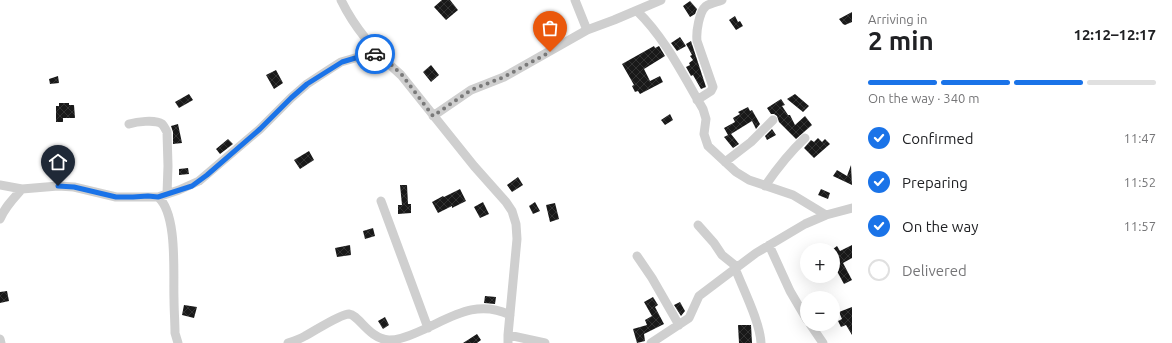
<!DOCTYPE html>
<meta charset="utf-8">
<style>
body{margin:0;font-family:Ubuntu,sans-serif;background:#f2f2f2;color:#202124;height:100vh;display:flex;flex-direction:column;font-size:15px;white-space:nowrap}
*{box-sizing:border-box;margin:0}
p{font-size:13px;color:#757577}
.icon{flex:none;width:22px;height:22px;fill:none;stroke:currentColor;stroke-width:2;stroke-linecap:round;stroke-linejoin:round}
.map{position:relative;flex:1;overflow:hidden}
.drawer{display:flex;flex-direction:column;background:#fff;width:320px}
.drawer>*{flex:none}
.buttons{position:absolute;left:800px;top:243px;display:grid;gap:8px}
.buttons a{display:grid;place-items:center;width:40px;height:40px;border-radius:50%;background:#fff;box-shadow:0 4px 16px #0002;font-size:20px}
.pin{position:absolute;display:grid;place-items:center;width:34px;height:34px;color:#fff;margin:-41px -17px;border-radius:50% 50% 50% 0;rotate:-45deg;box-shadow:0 0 4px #0007}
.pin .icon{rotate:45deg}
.courier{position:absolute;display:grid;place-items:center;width:40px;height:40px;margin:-20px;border:3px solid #1a73e8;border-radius:50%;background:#fff;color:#222;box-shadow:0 1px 5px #0007}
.overview em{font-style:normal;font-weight:600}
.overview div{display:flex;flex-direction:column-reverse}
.overview{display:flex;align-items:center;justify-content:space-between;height:68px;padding:0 16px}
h1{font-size:26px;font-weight:600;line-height:30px}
.bar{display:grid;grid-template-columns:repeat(4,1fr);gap:6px 4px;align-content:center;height:48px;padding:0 16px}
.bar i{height:5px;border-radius:3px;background:#e0e0e0}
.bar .on{background:#1a73e8}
.bar p{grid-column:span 4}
ol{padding:0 16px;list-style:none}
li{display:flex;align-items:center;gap:12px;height:44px}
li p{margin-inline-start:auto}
li .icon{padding:4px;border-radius:50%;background:#1a73e8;color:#fff;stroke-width:4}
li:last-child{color:#757577}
li i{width:22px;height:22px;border:2px solid #e0e0e0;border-radius:50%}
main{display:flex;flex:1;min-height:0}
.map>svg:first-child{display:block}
</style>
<main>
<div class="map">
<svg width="852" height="343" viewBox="0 0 852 343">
<defs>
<pattern id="building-cross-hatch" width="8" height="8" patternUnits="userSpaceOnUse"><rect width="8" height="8" fill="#191919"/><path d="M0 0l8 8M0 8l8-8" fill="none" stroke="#323232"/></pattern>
</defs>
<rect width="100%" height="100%" fill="#fff"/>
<path fill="url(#building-cross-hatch)" d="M442 0H450L458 10 446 20 434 7Z
M690 1 697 9 695 14 690 17 683 6Z
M852 12V22L845 25 843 24 839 19Z
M735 16 738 22 740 21 743 26 736 30 729 20Z
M680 37 686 46 677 51 671 43Z
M691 41 706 87 701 89 693 75 691 76 686 67 690 65 689 63 693 60 690 56 692 55 686 44Z
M654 46 655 48 659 46 665 56 644 69 650 81 660 76 663 82 640 94 638 91 635 92 632 86 634 85 622 64Z
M431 65 439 75 431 82 423 72Z
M276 70 283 83 274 89 266 75Z
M58 76 59 83 50 84 49 79Z
M189 94 193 100 179 108 175 102Z
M795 94 809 106 803 112 787 99Z
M781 99 785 105 782 106 788 115H790L795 125 805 116 812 125 796 139 779 122 777 116 774 114H771L767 108Z
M59 103H69V105H74L75 118H63V122H56V106H59Z
M748 107 750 111 752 110 760 124 756 129 752 121 731 134 739 144 733 148 724 137 728 135 724 128 735 122 733 118 740 114 738 112Z
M670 114 673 120 665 125 661 120Z
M178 124 182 143 173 144V132L171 126Z
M772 129 776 135 767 140 765 136Z
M818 138 822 142 825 139 830 144 814 158 804 148 811 140 814 142Z
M228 139 233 144 220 154 216 149Z
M309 151 314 160 300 169 294 160Z
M851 165 852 185 833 176 837 170 847 176Z
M188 168 189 174 179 175V169Z
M518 177 523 185 512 192 507 185Z
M400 185H407L408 204H411V213L398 214V205H402Z
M460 189 466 201 452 208V206L438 213 432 202 443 196 444 197Z
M821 189 830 193 828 199 818 195Z
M483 202 489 214 480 218 474 207Z
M535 202 540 211 533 214 529 206Z
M555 203 559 219 550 222 546 205Z
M373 228 375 236 365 239 363 231Z
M350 245 351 255 337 257 335 248Z
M852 245V258L843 263 852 280 844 284 833 264V249L837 246 840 251Z
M7 291 9 301 0 303V292Z
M485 296 496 297 495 304 484 303Z
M653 297 658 305 655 307 664 324 644 334 645 341 637 343 633 329 647 325 645 320 652 316 644 302Z
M680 302 685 311 681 316 674 305Z
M184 305 197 307 194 318 182 315Z
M852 307V335L846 325 841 327 838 321 842 319 839 312Z
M385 317 389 325 383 329 378 321Z
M738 325H751L752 343H739Z
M477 334 481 340 477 343H463Z"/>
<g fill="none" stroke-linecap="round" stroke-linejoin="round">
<path stroke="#cfcfcf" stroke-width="9" d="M341 0C355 29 377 54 401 75L474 166 506 202 512 211 516 224 517 239 508 335V343
M575 0 587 30
M637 11C665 38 683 75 703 109L706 119 704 134 708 146 736 172 749 180 793 195 826 215
M697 100 711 91 713 87 697 41C696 32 699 12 706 6 711 3 717 2 722 0
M433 116 471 90 504 77 587 30 614 20 661 0
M129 124C136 122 155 119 162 124 164 126 166 130 167 132L168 166 167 194
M725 162 751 142 773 120
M0 185 22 189 58 186 74 187 116 197H158C178 214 173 274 174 299 174 310 175 322 175 333L178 343
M765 186C778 167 789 153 805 138
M158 197 179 190 199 181 260 129 291 98 307 84 330 69 341 62 362 56 379 53
M381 201 428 328
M0 219C5 207 13 199 22 189
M698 225 714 243 722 255 737 267
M769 245 790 291 807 320
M637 256 652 278 679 325
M735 268C743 289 760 322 761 343
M810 324 823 343
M508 335 545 343
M0 339 1 343
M288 343C294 341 300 339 305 336 315 331 340 314 349 314 359 315 369 339 389 340 399 340 409 336 418 332 449 319 475 298 510 315
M651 343 689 318 699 296 756 253 805 224 826 215 852 208"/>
</g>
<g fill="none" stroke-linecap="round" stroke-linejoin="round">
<path stroke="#7a7a7a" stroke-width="4" stroke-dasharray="0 7.2" d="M375 54 379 53 402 75 433 116 471 90 504 77 550 52"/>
<path stroke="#1a73e8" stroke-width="5" d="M58 186 74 187 116 197H133L148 196 158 197 192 186 207 175 260 129 291 98 307 84 342 62 362 56 375 54"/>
</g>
</svg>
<div class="buttons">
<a>+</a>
<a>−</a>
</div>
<div class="pin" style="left:550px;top:52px;background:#ea580c"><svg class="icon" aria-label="bag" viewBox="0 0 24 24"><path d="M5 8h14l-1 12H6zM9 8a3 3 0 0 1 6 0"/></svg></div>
<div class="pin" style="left:58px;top:186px;background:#1f2937"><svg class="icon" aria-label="home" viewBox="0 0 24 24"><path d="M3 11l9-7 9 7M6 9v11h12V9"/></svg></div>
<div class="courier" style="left:375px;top:54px"><svg class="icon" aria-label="car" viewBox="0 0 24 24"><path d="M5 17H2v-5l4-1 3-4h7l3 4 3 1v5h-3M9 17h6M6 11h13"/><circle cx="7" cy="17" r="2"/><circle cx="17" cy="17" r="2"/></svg></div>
</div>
<section class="drawer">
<div class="overview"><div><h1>2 min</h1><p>Arriving in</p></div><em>12:12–12:17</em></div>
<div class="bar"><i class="on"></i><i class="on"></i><i class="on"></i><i></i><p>On the way · 340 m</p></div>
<ol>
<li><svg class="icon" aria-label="check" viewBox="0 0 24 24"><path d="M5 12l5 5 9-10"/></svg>Confirmed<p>11:47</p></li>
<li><svg class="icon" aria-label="check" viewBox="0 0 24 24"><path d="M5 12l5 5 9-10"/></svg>Preparing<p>11:52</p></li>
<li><svg class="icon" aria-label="check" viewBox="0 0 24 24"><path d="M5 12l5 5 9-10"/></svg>On the way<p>11:57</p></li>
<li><i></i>Delivered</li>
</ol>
</section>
</main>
